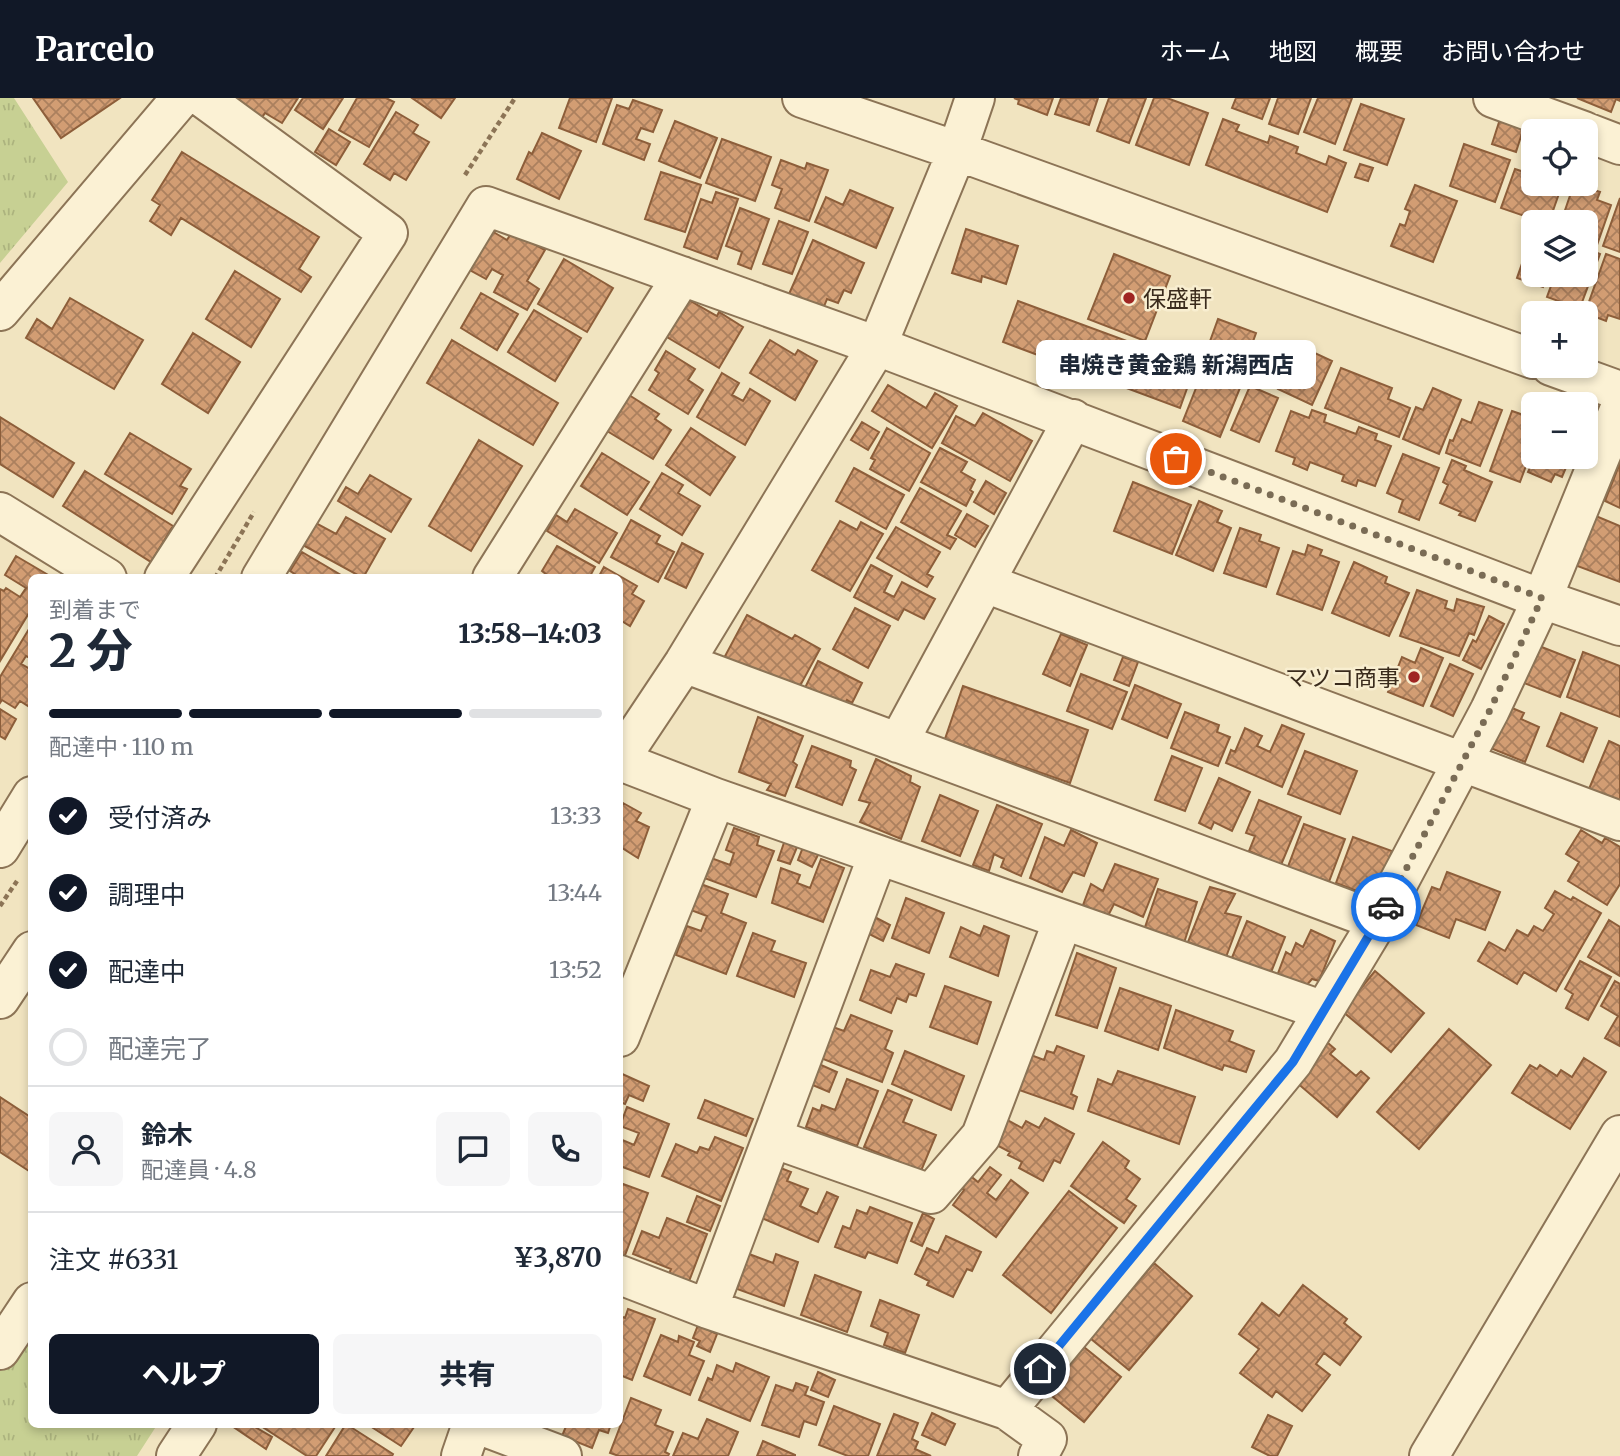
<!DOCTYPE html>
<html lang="ja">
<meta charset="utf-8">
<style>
body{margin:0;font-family:Merriweather,"Noto Sans JP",serif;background:#f6f6f7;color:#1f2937;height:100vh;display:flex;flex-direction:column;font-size:26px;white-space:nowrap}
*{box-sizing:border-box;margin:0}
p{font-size:23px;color:#747a83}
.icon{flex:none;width:38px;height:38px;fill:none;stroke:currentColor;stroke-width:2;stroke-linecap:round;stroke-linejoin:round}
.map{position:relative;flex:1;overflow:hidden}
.sheet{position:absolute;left:28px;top:476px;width:595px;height:854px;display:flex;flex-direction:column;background:#fff;border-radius:10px;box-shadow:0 4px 10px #0003}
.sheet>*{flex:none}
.fabs{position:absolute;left:1521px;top:21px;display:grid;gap:14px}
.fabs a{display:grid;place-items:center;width:77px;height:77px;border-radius:10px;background:#fff;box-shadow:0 4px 10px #0003;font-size:35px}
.pin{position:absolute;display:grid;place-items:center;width:60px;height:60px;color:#fff;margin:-30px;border:4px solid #fff;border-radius:50%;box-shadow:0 2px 7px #0007}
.courier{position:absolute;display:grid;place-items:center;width:70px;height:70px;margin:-35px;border:5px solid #1a73e8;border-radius:50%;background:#fff;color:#222;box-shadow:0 2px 9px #0007}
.bubble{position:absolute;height:49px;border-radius:10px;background:#fff;box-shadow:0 4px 10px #0003;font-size:23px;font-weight:800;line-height:49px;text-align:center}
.summary em{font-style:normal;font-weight:800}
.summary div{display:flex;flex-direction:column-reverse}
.summary{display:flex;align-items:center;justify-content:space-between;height:119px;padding:0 21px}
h1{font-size:46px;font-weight:800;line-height:52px}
.bar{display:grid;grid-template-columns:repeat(4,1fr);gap:10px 7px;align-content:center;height:84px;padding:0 21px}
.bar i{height:9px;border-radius:5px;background:#e0e1e3}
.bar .selected{background:#111827}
.bar p{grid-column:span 4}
.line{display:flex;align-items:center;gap:18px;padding:0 21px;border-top:2px solid #e0e1e3}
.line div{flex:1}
.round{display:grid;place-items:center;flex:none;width:74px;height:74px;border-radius:10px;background:#f6f6f7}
ol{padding:0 21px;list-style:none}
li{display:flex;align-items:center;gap:21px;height:77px}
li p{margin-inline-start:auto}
li .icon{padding:7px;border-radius:50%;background:#111827;color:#fff;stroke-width:4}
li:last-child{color:#747a83}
li i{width:38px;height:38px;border:4px solid #e0e1e3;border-radius:50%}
.action{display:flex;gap:14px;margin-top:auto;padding:14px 21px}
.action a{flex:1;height:80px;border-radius:10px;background:#111827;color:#fff;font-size:28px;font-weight:800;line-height:80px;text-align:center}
.action a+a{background:#f6f6f7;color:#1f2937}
header{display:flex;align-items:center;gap:42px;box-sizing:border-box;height:98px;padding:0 35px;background:#111827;color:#fff}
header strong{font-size:33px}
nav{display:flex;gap:38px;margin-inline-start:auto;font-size:24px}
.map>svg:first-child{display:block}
</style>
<header>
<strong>Parcelo</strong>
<nav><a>ホーム</a><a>地図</a><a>概要</a><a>お問い合わせ</a></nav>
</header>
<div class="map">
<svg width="1620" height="1358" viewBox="0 0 1620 1358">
<defs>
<pattern id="grass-tufts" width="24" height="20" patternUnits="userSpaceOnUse" patternTransform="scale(1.75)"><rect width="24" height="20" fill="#c7d093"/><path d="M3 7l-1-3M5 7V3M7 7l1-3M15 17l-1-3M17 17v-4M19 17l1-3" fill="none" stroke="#acb37e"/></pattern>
<pattern id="building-cross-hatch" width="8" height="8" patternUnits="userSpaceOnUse" patternTransform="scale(1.75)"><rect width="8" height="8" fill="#d29d73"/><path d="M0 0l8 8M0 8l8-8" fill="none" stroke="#ab805e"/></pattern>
</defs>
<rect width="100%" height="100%" fill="#f1e4c0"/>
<path fill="url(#grass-tufts)" d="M0 0H14L68 84 0 165Z
M31 1225 32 1326 157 1327 137 1358H0V1273Z"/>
<path fill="url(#building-cross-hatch)" stroke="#8d5e3a" stroke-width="2" d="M33 0H120L61 40Z
M234 0H298L282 25 265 15 261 21Z
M303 0H343L323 31 295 12Z
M357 0H386L394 4 369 49 339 32Z
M412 0H455L441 20Z
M570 0H612L596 44 559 30Z
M1014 0H1053L1047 17 1018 6 1019 2Z
M1061 0H1098L1089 27 1055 16Z
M1109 0H1146L1129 45 1097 33Z
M1154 0H1167L1208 15 1189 67 1136 47Z
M1236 0H1270L1262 21 1232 10Z
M1278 0H1311L1298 36 1269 26Z
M1318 0H1352L1335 46 1304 34Z
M1577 0H1620V3L1616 1 1611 14Z
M633 2 662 12 653 34 641 30 636 41 650 46 644 62 603 46 617 7 629 11Z
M1361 6 1404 21 1387 67 1344 52Z
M396 14 418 27 413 35 429 44 406 82 394 75 390 82 364 66Z
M1223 21 1239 27 1236 33 1268 45 1270 38 1298 49 1296 55 1326 67 1329 58 1346 65 1327 114 1206 67Z
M1500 21 1524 29 1516 54 1492 46Z
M675 23 717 40 700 80 659 63Z
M329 31 350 44 336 67 315 54Z
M542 35 581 53 559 101 517 81 529 54 532 56Z
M722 41 771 59 755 103 706 85Z
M1464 46 1510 62 1495 104 1450 88Z
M182 54 319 139 299 171 311 179 301 194 181 120 171 137 150 123 160 107 152 102Z
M781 62 805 71 807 65 828 72 809 123 775 110 782 91 772 87Z
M1360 66 1373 70 1368 83 1355 79Z
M1515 71 1533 77V86L1562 87 1549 124H1542L1501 110Z
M661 74 701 87 685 134 645 121Z
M1574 86 1600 94 1597 102 1611 107 1597 147 1586 143V124H1561Z
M1415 87 1457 103 1433 164 1391 148 1400 126 1405 128 1410 113 1405 111Z
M850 92 893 110 876 150 815 124 826 99 843 107Z
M716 94 738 101 717 161 684 149 701 101 712 105Z
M1620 100V154L1603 148Z
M740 110 769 121 751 171 738 166 742 154 726 148Z
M779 123 808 134 792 176 763 166Z
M966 131 1018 148 1006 186 982 178 981 184 952 175Z
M490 132 507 142 512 134 545 152 527 183 539 191 527 212 494 194 503 177 492 171 486 181 468 171Z
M1533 134V177H1547L1543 189 1517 180Z
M813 142 864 165 851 195 844 192 838 205 827 201 823 211 789 196Z
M1586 150 1600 156 1578 215H1563L1567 206 1547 199 1555 177H1586Z
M1114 156 1170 178 1145 243 1088 221Z
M1606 156 1620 161V221L1608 217 1606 223 1585 215Z
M564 161 613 190 587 234 538 206Z
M235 173 280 201 251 249 206 221Z
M481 195 518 216 497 252 461 230Z
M680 197 717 218 719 214 743 229 719 270 655 232Z
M70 200 143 242 114 291 26 240 37 221 52 231Z
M1018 203 1195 268 1180 310 1003 244Z
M534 212 581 240 555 283 508 254Z
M1218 221 1256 235 1242 274 1204 260Z
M193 235 240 264 208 315 162 286Z
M452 242 558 305 533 347 427 285Z
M770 242 795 257 798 252 817 263 795 302 750 275Z
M666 253 695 271 688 282 703 292 688 316 649 292 659 275 655 272Z
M1295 255 1312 263 1315 255 1332 263 1312 307 1278 291Z
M1204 270 1242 285 1220 339 1183 323Z
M1341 270 1392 290 1388 301 1410 310 1399 339 1325 310Z
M722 275 739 285 732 297 743 303 750 291 770 303 745 347 697 319Z
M888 287 926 310 935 295 957 308 932 350 872 313Z
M1250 288 1278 300 1259 344 1231 332Z
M1433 290 1461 302 1439 356 1403 341 1416 309 1423 312Z
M629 297 659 316 655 321 671 332 653 361 607 333Z
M1479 304 1502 312 1480 368 1446 355 1450 342 1453 343 1462 321 1471 325Z
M1312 312 1326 317 1324 324 1356 336 1359 329 1377 336 1375 342 1391 348 1375 388 1358 382 1356 388 1342 383 1344 377 1310 364 1307 372 1293 366 1295 360 1276 353 1291 313 1309 320Z
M1512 313 1532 320 1527 335 1533 338V349L1520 384 1490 373Z
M983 315 1032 343 1010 383 942 345 956 318 975 328Z
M0 319 74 365 53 399 0 366Z
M862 324 879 334 868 352 851 342Z
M691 330 735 359 710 397 666 367Z
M887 330 930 355 909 393 870 371 875 362 871 360Z
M130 335 191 371 180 388 187 391 172 416 105 376Z
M479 342 522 368 471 453 429 428Z
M940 350 967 364 961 374 975 382 970 392 973 394 966 408 921 384Z
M602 355 649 384 627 417 581 388Z
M1403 356 1439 370 1419 422 1399 414 1403 402 1387 395Z
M1535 359H1576L1572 368 1567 367 1562 379 1555 376 1551 384 1528 374Z
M1452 362 1466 368 1464 372 1492 384 1475 423 1459 417 1461 414 1440 405 1448 387 1443 384Z
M1620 365V410L1605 403Z
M854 370 904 397 886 431 836 403Z
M85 373 173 428 151 464 63 408Z
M662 375 683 387 678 395 700 408 682 437 640 411Z
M370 377 411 401 391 434 338 403 346 389 358 396Z
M986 383 1006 395 994 416 974 404Z
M1133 384 1191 407 1172 456 1114 433Z
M920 390 961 413 947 437 956 441 950 451 901 424Z
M1199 403 1222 413 1217 424 1231 430 1213 473 1176 457Z
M575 411 617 435 599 465 547 433 556 417 567 424Z
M967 416 988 428 975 449 955 437Z
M1591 416 1620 428V484L1572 466Z
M346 419 385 441 363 480 301 446 314 424 336 436Z
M631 422 660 438 656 445 674 454 658 484 611 459Z
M840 423 857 432 861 424 883 436 850 493 812 472Z
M896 429 940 454 927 476 933 479 927 489 877 460Z
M1240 430 1261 437 1259 443 1279 450 1266 489 1224 475Z
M682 445 703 456 686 490 665 480Z
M1308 447 1322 452 1320 457 1339 464 1322 512 1277 496 1293 453 1305 457Z
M557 448 595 469 589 480H545L547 477 542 473Z
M302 454 346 480H301L290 473Z
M16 458 50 478 32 480V510L0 563V491L4 493 6 490 20 499 26 490 5 477Z
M1354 464 1387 479 1385 485 1409 495 1389 538 1332 515Z
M871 467 892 478 884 494 894 499 902 484 935 501 924 521 904 511 898 522 854 499Z
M604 469 637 488 632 496 644 503 630 528 620 522V480H598Z
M1417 492 1447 503 1445 510 1454 513 1457 501 1484 509 1474 537 1469 535 1459 558 1400 538Z
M855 510 890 528 868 570 833 551Z
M747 517 792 541 795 537 820 551 794 599 724 560Z
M1489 518 1504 526 1481 571 1463 562 1473 542 1476 544Z
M32 526V561L26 558 21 566 32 572V601L28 608 20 603 15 610 2 602 0 605V579Z
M1061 536 1087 547 1070 588 1043 576Z
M1534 546 1575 562 1560 599 1519 583Z
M1421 550 1443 560 1423 608 1388 594 1402 559 1415 565Z
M1583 554 1620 568V619L1567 599Z
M1123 559 1138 564 1129 588 1114 582Z
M818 563 862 585 852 605 847 602 840 615 802 596Z
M1450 566 1473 576 1453 618 1431 608Z
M1081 576 1127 594 1112 631 1067 613Z
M1135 587 1181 606 1167 640 1122 621Z
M963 588 1088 632 1070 685 945 641Z
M1505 607 1524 615 1521 621 1539 629 1525 664 1488 649Z
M0 611 16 621 5 641 0 638Z
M1185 614 1219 627 1217 634 1230 639 1218 668 1171 650Z
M1561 615 1597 630 1583 664 1547 648Z
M758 619 803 638 793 664 797 667 785 698 767 692 771 686 739 674Z
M1282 627 1304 636 1282 689 1226 665 1231 652 1235 654 1245 630 1262 638 1257 648 1270 654Z
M1609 643 1620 648V704L1589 691Z
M812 648 851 663 850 669 856 672 842 707 796 689Z
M1305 653 1357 673 1340 716 1288 696Z
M1172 658 1202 670 1185 713 1155 702Z
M876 661 911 678 910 684 920 689 901 741 860 724 870 705 859 702Z
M1219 680 1250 694 1232 733 1214 724 1211 731 1199 725Z
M940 697 978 713 960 758 922 743Z
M1259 702 1301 719 1281 767 1249 753 1255 738 1246 735Z
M623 705 641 715 636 723 649 729 638 760 622 750 620 755V711Z
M997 707 1042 726 1021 778 1001 769 1004 761 994 756 989 773 973 767Z
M1304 726 1345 741 1327 789 1286 774Z
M734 730 759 739 757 747 774 753 756 799 696 777 703 757 730 767 734 755 726 752Z
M1071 732 1097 745 1084 778 1073 774 1062 794 1030 780 1045 739 1064 748Z
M1581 732 1602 745 1605 740 1620 749V786L1607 807 1568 783 1579 764 1566 756Z
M787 736 800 742 790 766 778 762Z
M807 739 823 747 812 769 798 762Z
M1353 739 1392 753 1375 800 1336 785Z
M821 761 844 770 823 824 772 805 781 770 800 777 797 785 810 790Z
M1115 766 1158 781 1143 819 1114 806 1107 820 1083 807 1091 786 1103 793Z
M1447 774 1500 794 1485 832 1456 821 1449 840 1416 827 1432 789 1440 792Z
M690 782 728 796 721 815 746 825 726 876 676 857 687 828 701 833 707 818 680 808Z
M1210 789 1235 796 1225 815 1241 819 1226 859 1188 844Z
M1158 791 1197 804 1184 845 1144 832Z
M1555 793 1571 802 1573 799 1601 815 1556 893 1524 874 1517 886 1478 863 1489 844 1505 853 1517 832 1528 838 1534 828 1543 833 1554 816 1545 810Z
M906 800 944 815 929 855 892 840Z
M865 814 890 827 883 843 859 831Z
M1609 822 1620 829V878L1588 859Z
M1247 823 1285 839 1270 877 1231 862Z
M984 828 1009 838 998 878 950 859 961 829 980 838Z
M1311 832 1335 843 1319 883 1312 881 1305 889 1277 878 1286 854 1291 857 1296 845 1303 849Z
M753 835 775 843 771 853 806 865 794 899 737 878Z
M1077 855 1116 870 1097 930 1056 917Z
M1580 863 1611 879 1588 922 1566 910 1573 896 1565 891Z
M896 866 924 876 916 898 909 896 906 904 897 900 891 915 860 902 871 872 890 879Z
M1375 873 1424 915 1391 954 1342 913Z
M1615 883 1620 886V948L1605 940 1618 918 1601 908Z
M945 888 991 904 977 946 930 929Z
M1120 890 1171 908 1158 952 1105 933Z
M1176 912 1233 933 1229 943 1254 953 1246 974 1224 967 1222 972 1164 950Z
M851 917 892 933 885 951 893 955 882 984 818 959 830 928 844 933Z
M1449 931 1491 967 1419 1051 1377 1014Z
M1321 939 1335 951 1330 956 1356 978 1361 973 1369 980 1337 1019 1289 978Z
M1057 948 1084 958 1071 996 1077 999 1073 1011 1019 992 1031 957 1044 962 1047 953 1054 955Z
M905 953 964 978 951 1012 892 986Z
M1584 960 1606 974 1570 1031 1512 995 1530 967 1537 971 1540 967 1557 978 1561 972 1572 979Z
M812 963 837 974 829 994 803 983Z
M1118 973 1195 999 1179 1046 1088 1013 1098 981 1112 987Z
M620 975 649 988 643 1003 629 997 625 1006 620 1004Z
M847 981 878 993 857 1048 806 1029 813 1010 820 1013 822 1007 835 1012Z
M888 992 912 1002 903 1024 936 1037 921 1073 864 1049Z
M0 999 32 1020V1075L0 1054Z
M705 1002 753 1021 746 1038 698 1020Z
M627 1009 669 1026 649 1079 620 1068V1041L634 1047 639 1035 620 1028Z
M1004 1020 1022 1030 1026 1023 1039 1030 1045 1020 1074 1036 1060 1065 1054 1062 1043 1083 1019 1070 1022 1064 1008 1057 1010 1054 991 1044Z
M715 1039 743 1050 721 1103 662 1078 676 1046 697 1055 700 1049 709 1052Z
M1103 1044 1129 1063 1125 1070 1140 1081 1126 1101 1136 1108 1124 1125 1071 1088Z
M778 1069 791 1074 787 1083 808 1091 800 1108 817 1116 827 1094 838 1099 818 1144 757 1118Z
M990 1069 1001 1077 987 1095 996 1102 1011 1082 1028 1095 996 1139 953 1107 964 1092 959 1088 968 1076 978 1084Z
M623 1086 648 1095 624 1160 620 1159V1095Z
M1069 1093 1117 1130 1051 1215 1003 1177Z
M697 1098 720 1108 710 1133 687 1124Z
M870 1109 912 1125 897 1165 868 1154 865 1160 835 1149 843 1128 850 1131 857 1112 867 1116Z
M923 1115 934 1121 922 1148 911 1143Z
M667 1120 707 1136 688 1186 668 1178 671 1171 633 1156 642 1133 659 1140Z
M946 1138 981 1154 972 1173 967 1171 953 1199 927 1187 929 1183 915 1176 927 1150 938 1155Z
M749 1156 773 1165 776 1156 798 1164 784 1208 737 1191Z
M1154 1165 1192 1198 1129 1272 1090 1240Z
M815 1177 861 1194 847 1234 801 1217Z
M1303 1187 1347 1221 1344 1225 1361 1239 1340 1267 1324 1255 1316 1266 1330 1277 1302 1313 1276 1293 1272 1299 1240 1275 1259 1251 1239 1236 1262 1205 1279 1218Z
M880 1202 919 1217 905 1255 884 1247 888 1235 871 1228Z
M628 1211 655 1221 632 1282 620 1277V1218L625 1220Z
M698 1227 717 1236 710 1254 697 1248 700 1243 693 1240Z
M661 1237 678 1244 679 1238 694 1244 689 1257 704 1263 690 1297 644 1278Z
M1079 1245 1121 1279 1084 1324 1042 1290Z
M736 1265 769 1279 750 1323 699 1302 708 1280 712 1282 717 1267 733 1274Z
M818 1274 835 1282 828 1299 811 1292Z
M796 1285 808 1289 805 1297 824 1304 816 1327 804 1323 799 1339 762 1327 776 1287 793 1293Z
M631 1300 661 1312 655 1327 673 1334 665 1354 669 1356 668 1358H619L610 1355Z
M834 1308 880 1326 868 1358H848L819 1347Z
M932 1315 955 1326 945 1347 922 1337Z
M894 1316 918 1325 912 1341 918 1344 915 1351 931 1358H877Z
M1268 1317 1292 1328 1277 1358H1270L1252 1349Z
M707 1321 738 1334 728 1358H673L683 1335 698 1341Z
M229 1326H250L272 1339 266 1351Z
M258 1326H331L335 1329 316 1358H307Z
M346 1326 393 1356 392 1358H326Z
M367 1326H410L414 1329 401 1348Z
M567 1326H611L608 1335 599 1332 592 1350 562 1338Z
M763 1343 795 1357V1358H757Z"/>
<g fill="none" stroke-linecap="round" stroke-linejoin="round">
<defs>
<path id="minor" d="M802 0 957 53 1533 261
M1493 0 1584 33
M1586 34 1620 47
M0 213 181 0
M1551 268 1620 293
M0 414 107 480
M164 480 388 135 203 0
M261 480 486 108 877 248 1542 501 1620 528
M492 480 682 178
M985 485 1620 723
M684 565 1378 823
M898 645 1073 321
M620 661 684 565 877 248 957 53 975 0
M620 663 716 700 620 939
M716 700 1324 913
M0 750 32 698
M0 901 32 853
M772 1040 931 1096 981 1038 1063 822
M620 1177 708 1211 1007 1312 1047 1341 1038 1358
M708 1211 878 757
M0 1252 32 1204
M1007 1312 1293 964 1378 823 1490 612 1542 501 1620 310
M477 1326 562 1358
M176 1358 197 1326
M461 1358 472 1326
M1429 1358 1620 1037"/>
</defs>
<use href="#minor" stroke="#8c7456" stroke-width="42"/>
<path stroke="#8c7456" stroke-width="4.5" stroke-dasharray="5 3.5" stroke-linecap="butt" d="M465 77 515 0
M215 480 254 414
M0 808 17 783"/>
<use href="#minor" stroke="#fbf1d4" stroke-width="38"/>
</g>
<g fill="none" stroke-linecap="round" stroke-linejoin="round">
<path stroke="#7a6c55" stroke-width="7" stroke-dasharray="0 12.6" d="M1176 361 1542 500 1490 612 1386 809"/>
<path stroke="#1a73e8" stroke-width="9" d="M1040 1271 1293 964 1386 809"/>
</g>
<g fill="#9f2522" stroke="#f8eed0" stroke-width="2.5">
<circle cx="1129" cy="200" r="7"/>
<circle cx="1414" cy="579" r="7"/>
</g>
<g text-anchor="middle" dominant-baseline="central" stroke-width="5" stroke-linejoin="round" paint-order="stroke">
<g font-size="23" fill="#3a2b1c" stroke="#f8eed0" text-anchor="start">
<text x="1143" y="200">保盛軒</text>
<text x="1400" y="579" text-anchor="end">マツコ商事</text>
</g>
</g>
</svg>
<div class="fabs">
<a><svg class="icon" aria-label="locate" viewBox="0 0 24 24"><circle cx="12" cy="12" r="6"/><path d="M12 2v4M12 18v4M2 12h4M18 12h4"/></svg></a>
<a><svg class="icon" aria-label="layers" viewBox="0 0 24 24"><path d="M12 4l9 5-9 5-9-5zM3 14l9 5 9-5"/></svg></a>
<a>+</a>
<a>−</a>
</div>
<div class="pin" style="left:1176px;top:361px;background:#ea580c"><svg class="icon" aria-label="bag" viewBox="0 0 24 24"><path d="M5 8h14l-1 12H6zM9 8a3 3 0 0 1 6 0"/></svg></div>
<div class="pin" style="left:1040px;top:1271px;background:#1f2937"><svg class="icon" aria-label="home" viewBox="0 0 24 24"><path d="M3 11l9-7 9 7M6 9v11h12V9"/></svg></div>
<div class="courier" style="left:1386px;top:809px"><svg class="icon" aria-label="car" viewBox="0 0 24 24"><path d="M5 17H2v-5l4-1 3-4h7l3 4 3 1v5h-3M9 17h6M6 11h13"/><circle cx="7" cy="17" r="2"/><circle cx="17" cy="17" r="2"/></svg></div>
<div class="bubble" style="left:1036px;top:242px;width:280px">串焼き黄金鶏 新潟西店</div>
<section class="sheet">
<div class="summary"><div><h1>2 分</h1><p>到着まで</p></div><em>13:58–14:03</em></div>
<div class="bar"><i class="selected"></i><i class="selected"></i><i class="selected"></i><i></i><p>配達中 · 110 m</p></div>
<ol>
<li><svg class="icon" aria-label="check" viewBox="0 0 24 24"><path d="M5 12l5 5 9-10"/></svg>受付済み<p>13:33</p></li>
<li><svg class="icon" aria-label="check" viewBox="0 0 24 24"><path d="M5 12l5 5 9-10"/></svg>調理中<p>13:44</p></li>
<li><svg class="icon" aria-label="check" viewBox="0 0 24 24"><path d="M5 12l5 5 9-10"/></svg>配達中<p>13:52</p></li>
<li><i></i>配達完了</li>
</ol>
<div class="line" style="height:126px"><a class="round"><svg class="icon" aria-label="person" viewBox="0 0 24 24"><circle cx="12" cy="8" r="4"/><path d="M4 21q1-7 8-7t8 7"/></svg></a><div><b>鈴木</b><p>配達員 · 4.8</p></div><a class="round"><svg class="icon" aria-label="chat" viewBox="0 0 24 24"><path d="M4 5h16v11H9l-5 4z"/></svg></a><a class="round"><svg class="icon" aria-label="phone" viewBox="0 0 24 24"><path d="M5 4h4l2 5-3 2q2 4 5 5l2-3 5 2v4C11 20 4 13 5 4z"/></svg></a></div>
<div class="line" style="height:91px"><div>注文 #6331</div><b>¥3,870</b></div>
<div class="action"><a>ヘルプ</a><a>共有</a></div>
</section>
</div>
